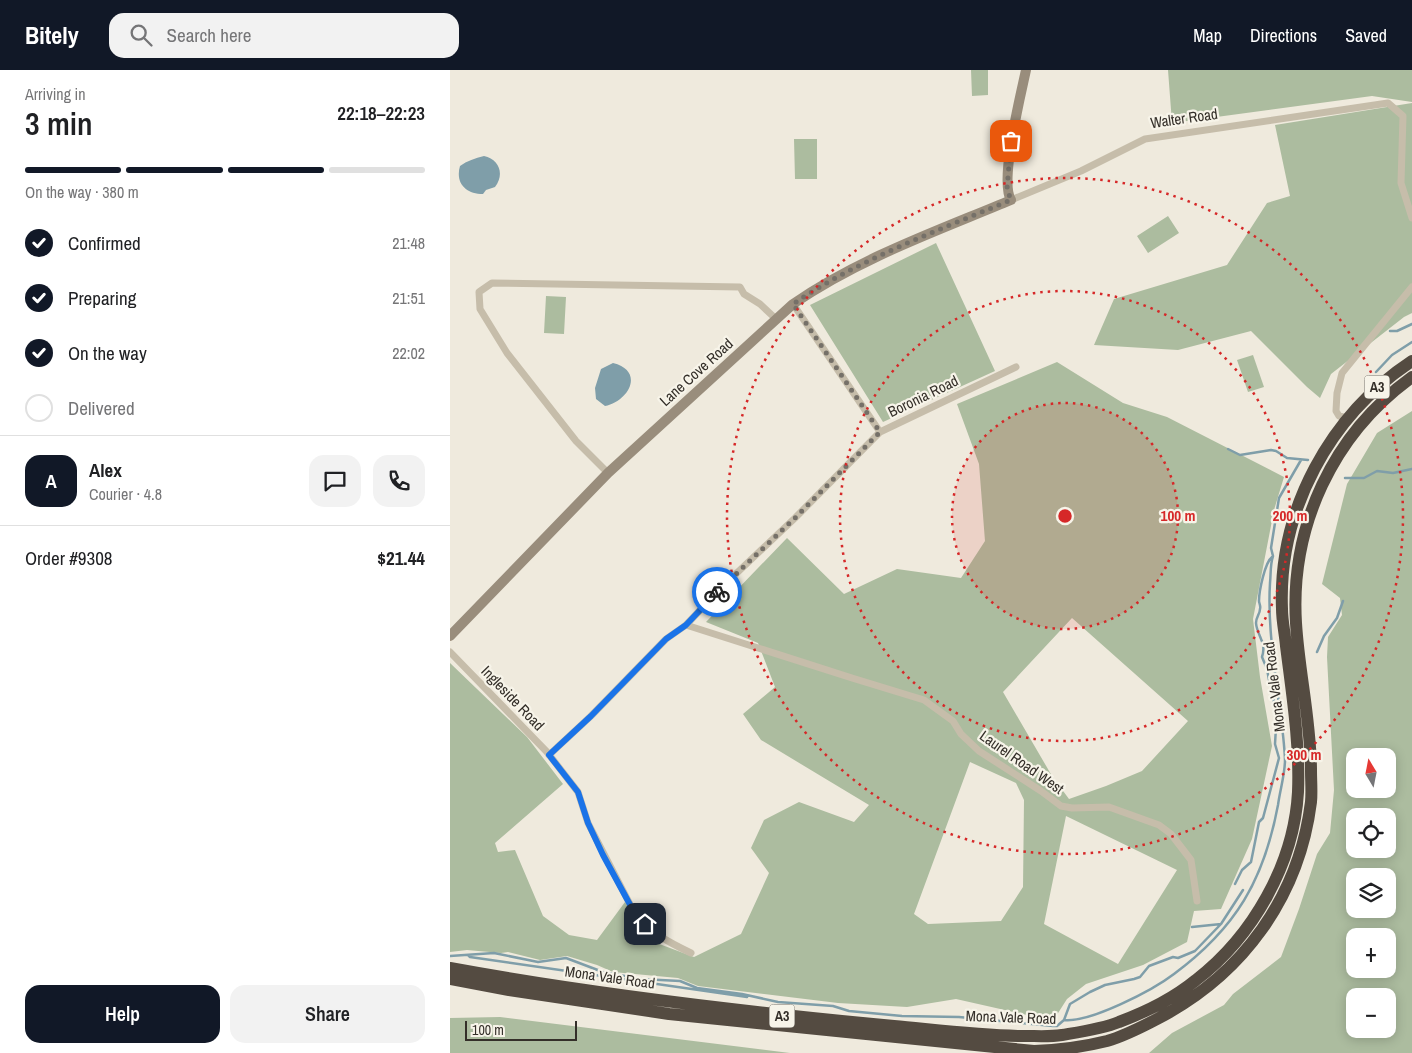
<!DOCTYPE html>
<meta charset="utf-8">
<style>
body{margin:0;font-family:"Archivo Narrow",sans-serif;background:#f2f2f2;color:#202124;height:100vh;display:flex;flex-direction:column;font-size:19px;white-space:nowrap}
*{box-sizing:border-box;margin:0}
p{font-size:16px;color:#757577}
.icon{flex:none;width:28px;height:28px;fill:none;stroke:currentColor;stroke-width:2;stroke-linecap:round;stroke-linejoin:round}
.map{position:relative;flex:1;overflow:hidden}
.panel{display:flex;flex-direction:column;background:#fff;width:450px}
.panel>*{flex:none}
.needle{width:32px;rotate:350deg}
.controls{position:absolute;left:896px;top:678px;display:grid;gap:10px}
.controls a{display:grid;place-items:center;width:50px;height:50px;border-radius:10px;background:#fff;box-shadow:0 2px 12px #0003;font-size:25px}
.scale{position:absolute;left:15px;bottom:12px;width:112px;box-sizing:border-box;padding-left:5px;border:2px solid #342f29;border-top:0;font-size:14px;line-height:18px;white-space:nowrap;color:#342f29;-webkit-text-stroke:4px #f7f4e9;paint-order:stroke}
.pin{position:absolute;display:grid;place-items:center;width:42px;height:42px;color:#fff;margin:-21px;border-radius:10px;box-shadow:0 2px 8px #0006}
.courier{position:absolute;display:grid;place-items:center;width:50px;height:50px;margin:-25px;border:4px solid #1a73e8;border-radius:50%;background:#fff;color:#222;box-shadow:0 1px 6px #0007}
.overview em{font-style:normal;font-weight:600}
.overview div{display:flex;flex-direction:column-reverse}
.overview{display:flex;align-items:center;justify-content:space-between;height:85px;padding:0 25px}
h1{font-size:32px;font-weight:600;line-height:38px}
.bar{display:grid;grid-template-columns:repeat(4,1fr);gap:8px 5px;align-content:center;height:60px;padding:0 25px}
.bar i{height:6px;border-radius:4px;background:#e0e0e0}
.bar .selected{background:#111827}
.bar p{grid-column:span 4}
.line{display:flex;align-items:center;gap:12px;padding:0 25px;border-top:1px solid #e0e0e0}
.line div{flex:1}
.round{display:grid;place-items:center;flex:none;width:52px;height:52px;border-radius:15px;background:#f2f2f2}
ol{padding:0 25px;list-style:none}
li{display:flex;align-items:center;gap:15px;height:55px}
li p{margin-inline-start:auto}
li .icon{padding:5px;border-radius:50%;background:#111827;color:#fff;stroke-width:4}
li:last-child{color:#757577}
li i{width:28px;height:28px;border:2px solid #e0e0e0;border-radius:50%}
.action{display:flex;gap:10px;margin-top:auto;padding:10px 25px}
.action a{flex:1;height:58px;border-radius:15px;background:#111827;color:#fff;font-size:20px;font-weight:600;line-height:58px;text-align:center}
.action a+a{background:#f2f2f2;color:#202124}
header{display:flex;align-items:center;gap:30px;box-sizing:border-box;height:70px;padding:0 25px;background:#111827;color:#fff}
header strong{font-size:24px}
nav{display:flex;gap:28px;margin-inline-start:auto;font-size:18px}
.search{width:350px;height:45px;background:#f2f2f2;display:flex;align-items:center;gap:12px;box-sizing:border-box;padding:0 18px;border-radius:15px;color:#757577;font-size:19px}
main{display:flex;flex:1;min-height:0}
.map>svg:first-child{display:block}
</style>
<header>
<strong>Bitely</strong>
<div class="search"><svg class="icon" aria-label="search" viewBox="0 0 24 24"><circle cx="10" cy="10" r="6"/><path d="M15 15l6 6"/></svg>Search here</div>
<nav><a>Map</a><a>Directions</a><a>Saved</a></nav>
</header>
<main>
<section class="panel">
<div class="overview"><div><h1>3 min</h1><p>Arriving in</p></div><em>22:18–22:23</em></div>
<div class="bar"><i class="selected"></i><i class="selected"></i><i class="selected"></i><i></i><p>On the way · 380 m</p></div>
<ol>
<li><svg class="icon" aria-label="check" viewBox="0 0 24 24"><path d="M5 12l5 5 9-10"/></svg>Confirmed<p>21:48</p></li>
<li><svg class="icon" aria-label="check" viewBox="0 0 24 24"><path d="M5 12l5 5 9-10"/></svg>Preparing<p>21:51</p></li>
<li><svg class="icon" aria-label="check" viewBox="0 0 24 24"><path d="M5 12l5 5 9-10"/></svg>On the way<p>22:02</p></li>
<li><i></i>Delivered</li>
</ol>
<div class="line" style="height:90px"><b class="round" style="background:#111827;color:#fff">A</b><div><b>Alex</b><p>Courier · 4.8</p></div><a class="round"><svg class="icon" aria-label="chat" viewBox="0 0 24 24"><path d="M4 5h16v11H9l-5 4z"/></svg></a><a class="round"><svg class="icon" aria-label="phone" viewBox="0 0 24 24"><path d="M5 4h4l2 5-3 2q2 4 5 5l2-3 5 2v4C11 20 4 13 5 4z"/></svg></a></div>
<div class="line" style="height:65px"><div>Order #9308</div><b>$21.44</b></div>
<div class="action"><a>Help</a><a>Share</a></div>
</section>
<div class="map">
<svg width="962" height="983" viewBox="0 0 962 983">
<rect width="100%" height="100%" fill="#efeadd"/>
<path fill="#acbc9f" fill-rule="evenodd" d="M521 0H538V25L522 26Z
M718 0H962V32L922 26 722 53Z
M962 33V243L954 247 881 304 870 328 857 317 801 261 728 280 644 275 664 229 777 195 817 133 840 126 825 55Z
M344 69H367V109H345Z
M718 146 729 163 698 183 687 166Z
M486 173 545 301 433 352 360 235Z
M96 226 116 227 114 264 94 263Z
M803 285 814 317 798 322 787 290Z
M607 292 673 333 717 347 834 407 824 440 803 549 810 607 822 676 802 769 771 839 744 841 737 872 693 895 636 914 617 929 603 951 506 929 457 937 388 933 248 916 228 908 163 902 147 895 117 886 90 890 58 882 51 883 17 880 0 882V593L77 667 113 714 45 773 48 782 65 780 93 846 119 865 147 870 175 832 204 872 244 887 291 864 319 803 301 778 314 750 349 732 404 752 419 735 311 670 293 644 325 617 308 573 256 552 337 468 394 524 447 499 511 508 535 471 529 394 507 334ZM622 548 738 651 692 701 656 716 619 729 602 706 553 622ZM520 692 566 713 574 730 573 817 551 851 478 854 464 844ZM616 746 727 800 668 894 594 854Z
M962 341V983H699L722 963 774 935 783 924 831 887 849 839 867 784 880 763 884 720 877 587 878 567 892 545 890 528 872 514 897 414 927 363ZM905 686H938V719H905ZM905 746H938V779H905ZM905 806H938V839H905ZM905 866H938V899H905ZM905 926H938V959H905Z
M50 947 340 983H0V948Z"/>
<path fill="#7f9ea9" d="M34 86C49 89 55 104 45 117L36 120 33 124C16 124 5 113 10 96 17 91 25 88 34 86Z
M163 293C195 301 179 331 155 336L146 329 145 318 151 299Z"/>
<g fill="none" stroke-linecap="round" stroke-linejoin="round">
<path stroke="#7f9ea9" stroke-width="2.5" d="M940 261H947L962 254
M926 302 942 285 962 272
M778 379 790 385 821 380 826 381 837 388 858 390
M895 408H914L927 401 943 403 962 399
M867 582 874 566 887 548 893 531
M785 814 792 800 801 792 809 752 813 748 829 688 825 674 826 657 823 622 819 610 817 599 812 587C817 572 807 566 806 553 806 547 810 544 810 539 811 536 809 533 809 531 809 521 815 492 822 487
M742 857 771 854
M18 885 20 887 297 927
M0 886 44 883 88 892 116 888 153 902 191 909 230 911 247 918 292 924 328 932 383 936 399 941 452 946 509 947 603 956H607L614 950 620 934 640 922 655 915 684 909 690 907 699 896 723 887 728 888 745 881 771 854 793 820
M614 950C640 953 703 920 724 904 786 858 814 810 828 735 830 720 835 704 835 690 834 663 829 637 826 611 822 578 818 546 820 513 821 504 820 495 823 486L821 478 829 428 851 390"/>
<path stroke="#c6bdaa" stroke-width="7" d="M561 130 631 101 695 69 938 33 953 46 951 113 962 148
M343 234 430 362
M898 348 889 346 886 341 887 323 892 303 962 217
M158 403 126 371 57 283 30 239 29 222 42 213 290 217 294 224 310 234 326 249
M236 555 402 608 474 630 503 651 511 664 529 681 591 721 611 736 622 738 659 737 709 755 721 764 741 790 747 831
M0 582 97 682 128 722 138 753 184 842C203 864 216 871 241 883
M99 685 141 646 216 569 236 555 272 517 345 448 430 362 566 297"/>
<path stroke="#998d7c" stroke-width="10" d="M0 566 158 403 343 234C410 188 487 161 561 130 549 111 571 24 576 0"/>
<path stroke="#544b41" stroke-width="12" d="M0 898C147 925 295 942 444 956 487 960 532 966 575 966 587 966 600 967 612 965 630 962 652 959 669 952 696 942 724 928 746 910 803 866 844 794 848 722 850 673 842 624 836 576 835 564 832 551 832 539 828 440 880 345 962 291
M0 909 59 920 219 944 584 981C608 980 633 977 657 971 675 966 692 957 709 948 793 904 849 827 861 732 862 722 861 711 861 701 861 651 849 603 846 553 840 456 883 364 962 307"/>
</g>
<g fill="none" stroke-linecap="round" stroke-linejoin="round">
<path stroke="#757068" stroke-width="5" stroke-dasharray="0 9" d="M267 522 345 448 430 362 343 234C409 189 487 161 561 130L557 119 561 71"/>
<path stroke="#1a73e8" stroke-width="6" d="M195 854 184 842 153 785 138 753 128 722 99 685 141 646 216 569 236 555 267 522"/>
</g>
<circle cx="615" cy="446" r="113" fill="#d62828" fill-opacity=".12"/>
<g fill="none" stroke="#d62828" stroke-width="2.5" stroke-dasharray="2.5 5">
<circle cx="615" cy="446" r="113"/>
<circle cx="615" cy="446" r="225"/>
<circle cx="615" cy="446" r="338"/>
</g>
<g text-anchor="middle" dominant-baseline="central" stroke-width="4.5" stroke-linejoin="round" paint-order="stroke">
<g fill="#f7f4e9" stroke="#6e6a63" stroke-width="1">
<rect x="914.5" y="305.5" width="25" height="23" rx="4"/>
<rect x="319.5" y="934.5" width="25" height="23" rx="4"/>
</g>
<g font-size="14" font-weight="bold" fill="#342f29">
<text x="927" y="317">A3</text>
<text x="332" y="946">A3</text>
</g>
<g font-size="15" fill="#342f29" stroke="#f7f4e9">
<text transform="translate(734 48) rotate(-8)">Walter Road</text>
<text transform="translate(246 302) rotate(-42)">Lane Cove Road</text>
<text transform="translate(473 326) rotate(-26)">Boronia Road</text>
<text transform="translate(824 617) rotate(-97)">Mona Vale Road</text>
<text transform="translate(63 628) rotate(46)">Ingleside Road</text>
<text transform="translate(572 692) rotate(35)">Laurel Road West</text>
<text transform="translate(160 907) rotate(8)">Mona Vale Road</text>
<text transform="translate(561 947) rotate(2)">Mona Vale Road</text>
</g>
</g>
<circle cx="615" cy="446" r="8" fill="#d62828" stroke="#f7f4e9" stroke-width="2.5"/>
<g font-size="15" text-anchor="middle" font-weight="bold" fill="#d62828" stroke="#f7f4e9" stroke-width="4.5" stroke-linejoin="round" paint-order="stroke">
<text x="728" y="451">100 m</text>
<text x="840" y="451">200 m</text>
<text x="854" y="690">300 m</text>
</g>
</svg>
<div class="controls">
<a><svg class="needle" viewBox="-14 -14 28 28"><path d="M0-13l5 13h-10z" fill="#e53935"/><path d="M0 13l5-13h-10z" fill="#757577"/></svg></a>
<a><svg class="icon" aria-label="locate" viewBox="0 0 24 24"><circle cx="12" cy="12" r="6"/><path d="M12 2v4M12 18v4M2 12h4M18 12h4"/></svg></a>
<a><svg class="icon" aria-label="layers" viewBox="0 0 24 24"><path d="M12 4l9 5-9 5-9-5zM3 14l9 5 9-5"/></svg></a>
<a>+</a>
<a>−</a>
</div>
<div class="scale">100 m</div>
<div class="pin" style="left:561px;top:71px;background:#ea580c"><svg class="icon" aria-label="bag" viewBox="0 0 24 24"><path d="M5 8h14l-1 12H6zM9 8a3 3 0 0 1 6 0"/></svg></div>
<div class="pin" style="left:195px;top:854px;background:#1f2937"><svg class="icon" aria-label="home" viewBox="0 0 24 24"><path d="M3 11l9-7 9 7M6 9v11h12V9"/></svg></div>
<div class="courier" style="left:267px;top:522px"><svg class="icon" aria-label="bike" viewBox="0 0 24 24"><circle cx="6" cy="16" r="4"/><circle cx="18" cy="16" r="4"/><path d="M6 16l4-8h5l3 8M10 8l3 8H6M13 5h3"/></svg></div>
</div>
</main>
